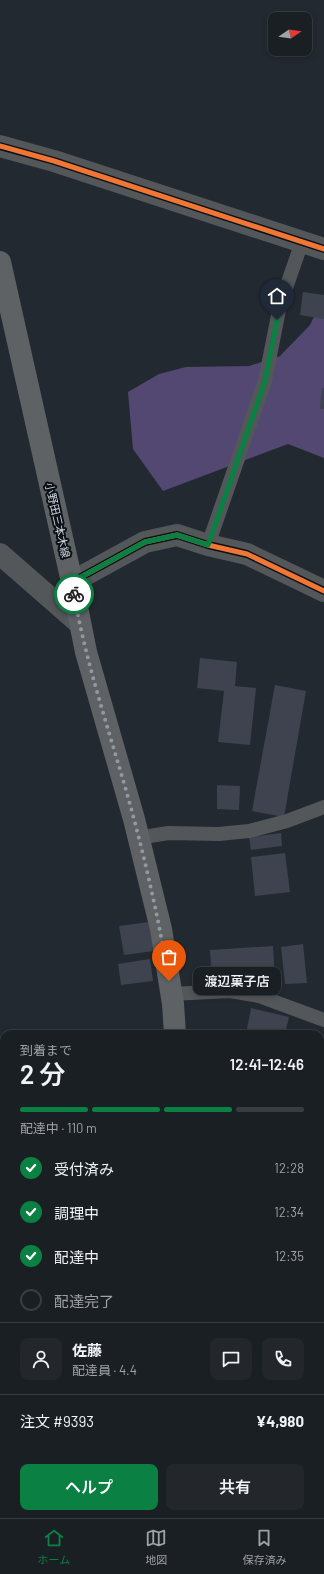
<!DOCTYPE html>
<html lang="ja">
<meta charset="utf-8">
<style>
body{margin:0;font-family:Barlow,"Noto Sans JP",sans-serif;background:#23272c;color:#f1f3f6;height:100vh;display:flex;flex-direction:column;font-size:15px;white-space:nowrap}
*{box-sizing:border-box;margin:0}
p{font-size:13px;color:#9fa2a6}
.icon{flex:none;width:22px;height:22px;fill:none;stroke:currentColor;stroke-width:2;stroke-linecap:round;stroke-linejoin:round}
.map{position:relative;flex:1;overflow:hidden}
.drawer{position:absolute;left:0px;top:1030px;width:324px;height:488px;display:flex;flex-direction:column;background:#1a1f24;border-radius:12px 12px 0 0;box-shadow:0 2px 6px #0003,0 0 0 1px #383d41}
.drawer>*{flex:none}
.needle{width:26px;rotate:77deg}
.controls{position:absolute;left:268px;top:12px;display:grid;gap:8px}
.controls a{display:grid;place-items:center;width:44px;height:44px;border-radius:8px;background:#1a1f24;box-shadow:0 2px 6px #0003,0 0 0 1px #383d41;font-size:20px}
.pin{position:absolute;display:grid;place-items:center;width:34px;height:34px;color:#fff;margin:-41px -17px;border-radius:50% 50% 50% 0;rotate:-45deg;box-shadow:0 0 4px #0007}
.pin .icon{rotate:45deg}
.courier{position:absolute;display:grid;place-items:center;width:40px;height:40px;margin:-20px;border:3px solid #0b8043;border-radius:50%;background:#fff;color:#222;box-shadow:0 1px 5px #0007}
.bubble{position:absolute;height:28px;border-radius:8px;background:#1a1f24;box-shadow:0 2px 6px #0003,0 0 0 1px #383d41;font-size:13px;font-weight:600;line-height:28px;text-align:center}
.overview em{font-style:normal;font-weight:600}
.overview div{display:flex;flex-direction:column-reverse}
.overview{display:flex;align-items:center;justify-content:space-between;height:68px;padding:0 20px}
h1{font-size:26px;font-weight:600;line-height:30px}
.bar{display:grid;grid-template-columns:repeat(4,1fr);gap:6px 4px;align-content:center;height:48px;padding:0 20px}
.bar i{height:5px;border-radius:3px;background:#383d41}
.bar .selected{background:#0b8043}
.bar p{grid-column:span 4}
.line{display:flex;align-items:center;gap:10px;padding:0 20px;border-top:1px solid #383d41}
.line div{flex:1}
.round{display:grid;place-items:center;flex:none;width:42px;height:42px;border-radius:8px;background:#23272c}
ol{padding:0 20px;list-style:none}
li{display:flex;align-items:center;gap:12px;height:44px}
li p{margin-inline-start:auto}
li .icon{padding:4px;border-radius:50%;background:#0b8043;color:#fff;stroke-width:4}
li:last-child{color:#9fa2a6}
li i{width:22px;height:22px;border:2px solid #383d41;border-radius:50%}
.action{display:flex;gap:8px;margin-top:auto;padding:8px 20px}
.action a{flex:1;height:46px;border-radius:8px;background:#0b8043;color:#fff;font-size:16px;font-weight:600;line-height:46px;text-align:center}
.action a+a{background:#23272c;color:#f1f3f6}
.tabs{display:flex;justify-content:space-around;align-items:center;height:56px;border-top:1px solid #383d41;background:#1a1f24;font-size:11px;color:#9fa2a6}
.tabs a{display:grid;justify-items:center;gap:2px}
.tabs .selected{color:#0b8043}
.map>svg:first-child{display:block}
</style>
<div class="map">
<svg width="324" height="1518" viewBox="0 0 324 1518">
<rect width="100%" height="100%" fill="#232930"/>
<path fill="#524872" d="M324 296V458L288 444 163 491 133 449 128 392 159 374 186 367 249 366 280 356 310 325Z"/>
<path fill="#3e434f" d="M303 292 324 295V319L300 315Z
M322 388H324V409H320Z
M200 658 237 662 235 686 256 688 250 745 218 742 224 691 197 688Z
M275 685 306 691 284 817 252 811Z
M217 785 240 786 239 810 217 809Z
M281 833 282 846 251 850 249 837Z
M285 853 290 892 255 896 251 857Z
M149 922 154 951 124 955 119 926Z
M303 944 307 983 285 984 281 947Z
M273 946 275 980 212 984 210 950Z
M150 959 153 981 121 985 118 964Z
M251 1008 289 1017 285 1034H271L247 1029Z
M320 1046H324V1150H320Z
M0 1072H4V1166H0Z
M320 1194H324V1231L321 1251Z"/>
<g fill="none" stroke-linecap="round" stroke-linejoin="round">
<path stroke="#53575a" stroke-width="14" d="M208 545 265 381 280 305 302 242
M138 838 168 833 219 834 249 831 287 821 324 807
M171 994 230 991 259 996 324 1020"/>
<path stroke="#53575a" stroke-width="22" d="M0 146 54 161 324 249
M72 582 145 542 177 535 208 545 247 554 324 591
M320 1503 324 1504"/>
<path stroke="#53575a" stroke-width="22" d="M0 554 79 623"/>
<path stroke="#5e6265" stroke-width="22" d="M0 262 72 582 86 652 134 819 161 929 173 1004 175 1034
M190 1518V1514"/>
<defs>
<path id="cycleway" d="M0 146 54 161 324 249
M72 582 145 542 177 535 208 545 247 554 324 591"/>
</defs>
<use href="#cycleway" stroke="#0c1117" stroke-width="8"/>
<use href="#cycleway" stroke="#f07635" stroke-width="5"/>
</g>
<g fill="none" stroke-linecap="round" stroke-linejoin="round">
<path stroke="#9299a0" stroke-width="4" stroke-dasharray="0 7.2" d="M74 594C87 670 114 744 134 819 148 872 160 926 169 981"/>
<path stroke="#0b8043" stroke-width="5" d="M74 594 72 582 145 542 177 535 208 545 265 381 277 320"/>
</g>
<g text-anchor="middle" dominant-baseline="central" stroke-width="4" stroke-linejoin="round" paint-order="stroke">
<g font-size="11" fill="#ced5dd" stroke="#0c1117">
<text transform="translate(58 520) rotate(77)">小野田三本木線</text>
</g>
</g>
</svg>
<div class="controls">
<a><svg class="needle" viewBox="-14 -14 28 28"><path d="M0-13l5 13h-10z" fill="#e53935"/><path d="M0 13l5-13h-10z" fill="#9fa2a6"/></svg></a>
</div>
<div class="pin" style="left:169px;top:981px;background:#ea580c"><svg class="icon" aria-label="bag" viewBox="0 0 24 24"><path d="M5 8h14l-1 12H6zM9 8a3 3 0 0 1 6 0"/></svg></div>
<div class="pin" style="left:277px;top:320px;background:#1f2937"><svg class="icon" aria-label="home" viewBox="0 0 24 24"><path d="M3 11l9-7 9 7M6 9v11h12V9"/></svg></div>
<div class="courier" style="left:74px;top:594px"><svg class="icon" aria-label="bike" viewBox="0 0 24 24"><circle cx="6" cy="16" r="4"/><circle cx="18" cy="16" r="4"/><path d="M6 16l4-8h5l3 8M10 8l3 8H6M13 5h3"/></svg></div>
<div class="bubble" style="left:193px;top:967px;width:88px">渡辺菓子店</div>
<section class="drawer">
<div class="overview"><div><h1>2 分</h1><p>到着まで</p></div><em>12:41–12:46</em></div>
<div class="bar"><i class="selected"></i><i class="selected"></i><i class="selected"></i><i></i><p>配達中 · 110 m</p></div>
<ol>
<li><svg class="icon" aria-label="check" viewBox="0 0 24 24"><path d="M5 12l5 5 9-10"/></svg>受付済み<p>12:28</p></li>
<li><svg class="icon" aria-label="check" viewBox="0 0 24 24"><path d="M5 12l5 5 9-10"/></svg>調理中<p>12:34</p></li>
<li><svg class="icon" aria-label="check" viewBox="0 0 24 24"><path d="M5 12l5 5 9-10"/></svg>配達中<p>12:35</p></li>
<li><i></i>配達完了</li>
</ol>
<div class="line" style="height:72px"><a class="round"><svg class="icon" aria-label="person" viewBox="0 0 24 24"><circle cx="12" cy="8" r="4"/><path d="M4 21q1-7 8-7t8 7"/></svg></a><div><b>佐藤</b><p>配達員 · 4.4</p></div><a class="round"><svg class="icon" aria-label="chat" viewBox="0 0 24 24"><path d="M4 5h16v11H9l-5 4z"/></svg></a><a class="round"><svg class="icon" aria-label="phone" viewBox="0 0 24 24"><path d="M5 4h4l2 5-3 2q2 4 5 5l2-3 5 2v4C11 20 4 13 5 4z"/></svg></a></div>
<div class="line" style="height:52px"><div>注文 #9393</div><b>¥4,980</b></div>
<div class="action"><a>ヘルプ</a><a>共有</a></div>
</section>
</div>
<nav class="tabs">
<a class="selected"><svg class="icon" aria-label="home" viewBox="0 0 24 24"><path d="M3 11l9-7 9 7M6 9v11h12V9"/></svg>ホーム</a>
<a><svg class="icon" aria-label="map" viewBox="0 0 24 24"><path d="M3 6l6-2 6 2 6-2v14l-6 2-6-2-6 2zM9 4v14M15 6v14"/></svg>地図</a>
<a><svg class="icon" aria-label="saved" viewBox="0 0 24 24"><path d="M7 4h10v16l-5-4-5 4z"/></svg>保存済み</a>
</nav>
